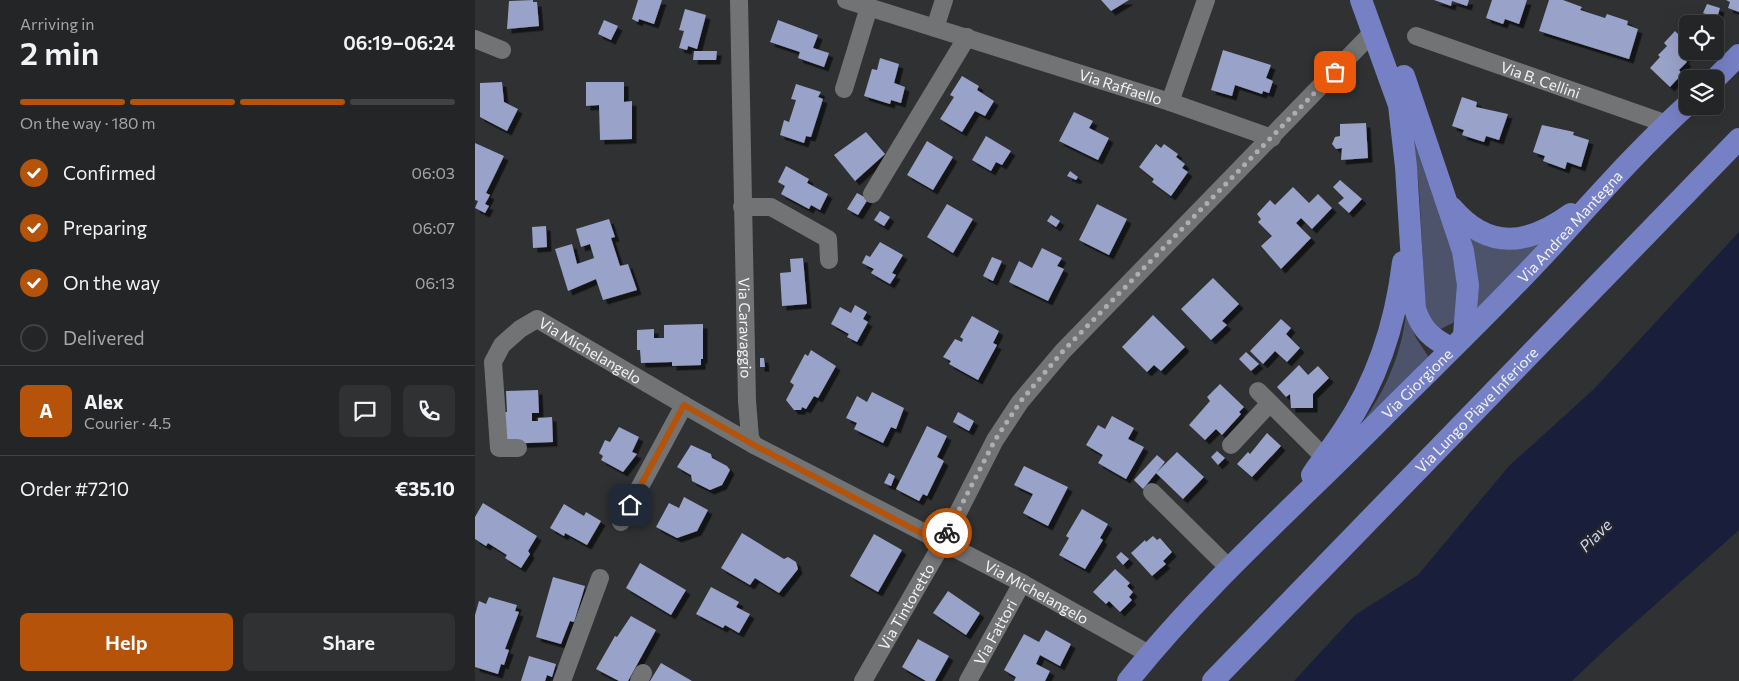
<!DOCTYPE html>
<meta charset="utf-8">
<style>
body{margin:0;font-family:Commissioner,sans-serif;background:#303132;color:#f1f3f6;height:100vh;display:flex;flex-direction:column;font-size:19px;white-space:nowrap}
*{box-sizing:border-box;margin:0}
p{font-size:16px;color:#a3a5a7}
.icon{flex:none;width:28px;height:28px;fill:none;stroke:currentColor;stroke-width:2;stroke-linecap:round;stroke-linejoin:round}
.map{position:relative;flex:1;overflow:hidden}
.sheet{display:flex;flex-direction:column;background:#242526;width:475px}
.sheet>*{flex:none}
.tools{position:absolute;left:1204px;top:15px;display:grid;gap:10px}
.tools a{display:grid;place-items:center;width:45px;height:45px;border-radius:8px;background:#242526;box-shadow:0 5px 20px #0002,0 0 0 1px #414243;font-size:25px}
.pin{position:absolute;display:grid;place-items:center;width:42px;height:42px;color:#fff;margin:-21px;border-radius:10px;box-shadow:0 2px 8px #0006}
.courier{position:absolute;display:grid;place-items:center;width:50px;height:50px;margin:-25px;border:4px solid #b45309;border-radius:50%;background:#fff;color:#222;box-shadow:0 1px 6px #0007}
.head em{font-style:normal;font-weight:600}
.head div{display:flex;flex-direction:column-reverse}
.head{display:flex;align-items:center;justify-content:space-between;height:85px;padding:0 20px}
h1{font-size:32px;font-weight:600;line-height:38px}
.bar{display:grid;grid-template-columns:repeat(4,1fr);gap:8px 5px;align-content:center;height:60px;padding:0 20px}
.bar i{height:6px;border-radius:4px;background:#414243}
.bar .selected{background:#b45309}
.bar p{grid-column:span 4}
.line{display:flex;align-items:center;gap:12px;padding:0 20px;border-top:1px solid #414243}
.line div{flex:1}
.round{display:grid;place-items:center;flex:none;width:52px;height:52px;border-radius:8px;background:#303132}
ol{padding:0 20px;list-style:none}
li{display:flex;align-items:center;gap:15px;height:55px}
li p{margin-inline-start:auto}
li .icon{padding:5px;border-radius:50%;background:#b45309;color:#fff;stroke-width:4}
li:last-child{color:#a3a5a7}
li i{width:28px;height:28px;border:2px solid #414243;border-radius:50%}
.action{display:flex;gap:10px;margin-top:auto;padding:10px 20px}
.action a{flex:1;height:58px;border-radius:8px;background:#b45309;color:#fff;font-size:20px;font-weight:600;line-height:58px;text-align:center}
.action a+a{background:#303132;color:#f1f3f6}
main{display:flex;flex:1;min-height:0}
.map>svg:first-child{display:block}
</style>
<main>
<section class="sheet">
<div class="head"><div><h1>2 min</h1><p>Arriving in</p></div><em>06:19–06:24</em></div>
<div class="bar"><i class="selected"></i><i class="selected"></i><i class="selected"></i><i></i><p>On the way · 180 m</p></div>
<ol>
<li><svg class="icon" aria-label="check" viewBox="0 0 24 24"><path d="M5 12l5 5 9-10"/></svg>Confirmed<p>06:03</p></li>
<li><svg class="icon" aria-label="check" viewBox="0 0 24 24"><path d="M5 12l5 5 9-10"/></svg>Preparing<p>06:07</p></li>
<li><svg class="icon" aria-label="check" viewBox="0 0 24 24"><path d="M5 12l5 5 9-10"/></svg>On the way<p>06:13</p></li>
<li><i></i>Delivered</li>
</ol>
<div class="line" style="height:90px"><b class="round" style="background:#b45309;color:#fff">A</b><div><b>Alex</b><p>Courier · 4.5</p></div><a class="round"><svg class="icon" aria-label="chat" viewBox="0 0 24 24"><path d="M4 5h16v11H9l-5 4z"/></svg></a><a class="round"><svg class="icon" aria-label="phone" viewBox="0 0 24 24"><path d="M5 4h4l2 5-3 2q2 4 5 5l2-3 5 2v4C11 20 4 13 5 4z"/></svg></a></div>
<div class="line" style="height:65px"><div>Order #7210</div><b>€35.10</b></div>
<div class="action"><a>Help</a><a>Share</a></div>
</section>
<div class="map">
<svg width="1264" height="681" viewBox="0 0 1264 681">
<defs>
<filter id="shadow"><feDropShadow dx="4.5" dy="4.5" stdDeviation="0" flood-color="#0009"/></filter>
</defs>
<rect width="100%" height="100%" fill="#303133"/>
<path fill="#4d536a" d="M936 123 987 266 984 314 978 323 961 331 951 319 944 188Z
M989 228 1073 239 1002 312Z
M931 313 941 338 955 359 884 427C909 394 927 354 931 313Z"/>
<path fill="#191e3b" d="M1264 232V530L1136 644 1097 681H819L880 615 943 575 1034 466 1119 389Z"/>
<path fill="#99a2c8" filter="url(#shadow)" d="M58 0V2H62L64 26 32 29 34 1Z
M163 0H187L179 24 164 19 163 22 157 19Z
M626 0H654L636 11Z
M959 0H994L992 6 977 1 976 6Z
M1017 0H1052L1044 24 1030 19 1028 24 1011 18Z
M1074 0H1088L1107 7 1105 10 1130 18 1132 14 1153 21 1152 25 1163 29 1154 59 1064 31Z
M1251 0H1264V12L1253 8 1255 2Z
M1232 4 1245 8 1242 18 1228 13Z
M210 9 231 15 222 49 213 46 212 50 204 48 209 31 204 30Z
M129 20 143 26 136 40 123 34Z
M303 20 343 35 338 48 354 53 349 67 323 58 325 52 295 42Z
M1200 31 1212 43V51H1217L1209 59 1212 62 1204 70 1207 74 1195 87 1175 68 1185 57 1183 55 1192 46 1189 43Z
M748 50 796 65 791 78 798 81 794 93 788 91 787 94 760 85 757 96 736 90Z
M219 51H242L241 60H218Z
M405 58 424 64 419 83 430 87 426 103 416 100 415 104 389 96 397 69 402 70Z
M487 76 504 86 502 90 519 101 510 116 500 111 487 132 465 119 479 97 475 95Z
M27 82 29 102 43 109 32 131 5 117V83Z
M111 82H149V102L157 101V139L125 140 124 105 111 106Z
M321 84 346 92 343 97 348 99 336 137 331 136 329 143 305 135 309 120 314 122 321 100 316 99Z
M987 97 1002 102 1001 107 1033 114 1024 140 1011 136 1009 142 987 135 989 130 977 126Z
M599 112 618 121 614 128 634 138 623 160 584 141Z
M891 123 893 158 866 160 867 148 861 149 857 144 860 137 865 136V124Z
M1067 125 1099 132 1098 135 1114 140 1106 167 1092 162 1090 169 1068 161 1070 156 1058 152Z
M391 132 410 154 380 181 359 155Z
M511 136 536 151 527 165 521 162 516 171 497 160Z
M452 141 478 157 458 190 432 175Z
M0 143 29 156 11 193 15 195 10 204 14 206 10 213 0 208 3 201 0 200Z
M681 144 686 148 689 144 703 154 701 157 710 164 707 168 713 172 696 196 677 182 679 179 664 167Z
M311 166 334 179 332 183 353 194 345 210 336 205 334 209 306 194 310 186 303 182Z
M595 171 603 177 601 180 592 176Z
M865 180 887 199 874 213 863 203 869 198 858 187Z
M818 187 834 203 843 194 857 208 837 229 826 218 821 223 836 238 806 269 786 246 797 236 783 222 786 219 782 214 795 200 800 205Z
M382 193 393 199 383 215 372 209Z
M472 204 498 219 478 253 452 237Z
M622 204 652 219 634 255 604 240Z
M405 211 415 217 409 226 399 220Z
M576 215 585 221 581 227 572 221Z
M134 219 140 237 136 238 145 266 153 264 162 290 128 300 121 279 93 291 80 249 97 244 102 264 119 258 115 244 106 247 101 229Z
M71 226 72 247 58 248 57 227Z
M405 242 428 255 417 273 421 275 415 284 396 273 399 269 387 263 391 255 395 257Z
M567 248 587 258 582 266 589 269 573 301 534 282 544 261 557 268Z
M517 257 527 261 518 281 508 276Z
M328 258 332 304 307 306 305 273 316 272 315 259Z
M738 278 764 304 747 321 752 325 736 340 706 309Z
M380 305 392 312 388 319 393 322 382 342 372 337 374 334 356 324 365 307 376 313Z
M678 315 710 347 686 371 679 365 672 372 647 347Z
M497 316 524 331 518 343 522 345 503 380 474 364 476 361 468 357 480 339 487 342 488 339 485 337Z
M806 319 816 328 811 334 825 348 812 362 800 351 788 364 775 351Z
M228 324V359H226V365L197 366V362L166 363 165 350H162V330L179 329V338H189V325Z
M336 350 361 366 343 398 339 396 331 409 327 407 326 410H319L311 400 319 385 315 382 330 354 333 356Z
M771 352 784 364 776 371 764 359Z
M285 358H289L290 367H285Z
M824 365 833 375 843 366 854 378 838 394V408H816L815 394 811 397 802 387Z
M745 384 769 407 764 412 766 414 747 435 741 429 730 440 714 425 735 401 732 397Z
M63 390 64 413H57V421H63V418L77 417 78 442 29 444 28 412H32L31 391Z
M397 392 429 408 421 429 416 427 408 443 379 429 382 423 371 418 382 396 392 402Z
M483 412 499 421 494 431 478 422Z
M637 416 659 428 653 439 669 447 651 479 623 463 628 455 611 445 623 425 630 429Z
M452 426 472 436 462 457 469 461 452 496 448 494 444 501 421 489Z
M144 427 164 437 157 452 162 454 148 472 126 460 128 456 124 453 130 440 135 442Z
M792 433 806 446 777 477 762 464 773 452 775 454Z
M216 445 236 454 237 458 252 466 255 470 247 485 235 490 217 481 216 475 202 467Z
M742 451 750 458 743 465 736 457Z
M702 452 729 477 708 499 681 473Z
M682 455 690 462 668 489 659 480Z
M549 466 593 487 573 526 548 513 558 494 539 485Z
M414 473 420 476 416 486 409 483Z
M209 497 233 510 222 531 202 538 181 527 194 503 204 508Z
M8 503 62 536 53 551 55 554 46 568 30 558 32 555 13 543 11 546 0 539V517Z
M89 504 109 516 111 512 126 521 112 545 90 533 89 536 75 528Z
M607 509 633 524 625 538 628 540 610 569 584 555 594 538 591 536Z
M267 533 309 559 313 557 321 562 323 569 304 593 280 578 275 585 246 568Z
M399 534 427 550 403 592 375 576Z
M678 536 682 540 685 538 697 552 688 561 691 564 677 576 656 553 670 540 671 542Z
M646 552 654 559 648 565 641 557Z
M165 563 211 590 196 615 151 588Z
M640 569 655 583 652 586 658 592 654 597 657 600 645 612 634 601 631 604 618 592Z
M78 577 110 586 99 622 95 621 86 644 61 637Z
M236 587 264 602 261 607 275 614 264 633 250 625 248 628 221 614Z
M473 591 505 613 491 635 458 613Z
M14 597 42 605 40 611 44 612 30 649 34 650 29 665 26 664 23 674 0 667V615L4 601 11 604Z
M156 616 181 630 153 681H144L121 669 140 636 142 637Z
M571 630 596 644 585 666 565 655 561 664 575 671 570 681H539L541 677 529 670 549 634 564 642Z
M443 639 474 656 460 681H451L427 667Z
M54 656 81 664 77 677 72 675 70 681H46Z
M186 663 217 681H175Z"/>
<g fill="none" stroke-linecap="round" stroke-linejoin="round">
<g stroke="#727375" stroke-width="18">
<path id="s1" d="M264 0 272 401 275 438 279 445"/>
<path id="s2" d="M371 0 695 102 797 138"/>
<path d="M460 28 469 0"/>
<path id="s3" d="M941 36 1192 124"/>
<path d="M0 39 27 50"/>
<path d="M369 89 394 7"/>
<path d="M695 102 731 0"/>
<path d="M397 194 492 37"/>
<path d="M267 207H296L353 239 354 260"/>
<path d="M783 391 849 457"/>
<path d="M756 445 795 403"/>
<path id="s4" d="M43 448H24L18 362 27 345 45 329 62 319 209 405"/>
<path d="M677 492 754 568"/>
<path id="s5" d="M146 522 209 405 279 445 547 583 674 654"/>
<path d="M87 681 125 578"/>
<path d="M164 681 168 673"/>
<path id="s6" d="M388 681 467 544 520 440 545 402 588 351 898 32"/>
<path id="s7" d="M493 681 547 583"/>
</g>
<g stroke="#7681c5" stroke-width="22">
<path d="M886 0 924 105 931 167 940 309C947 330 956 338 976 348"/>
<path d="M929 76 988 251 993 285 989 335"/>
<path d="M1240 79 1264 55"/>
<path d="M977 208C1014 251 1053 245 1096 214"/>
<path d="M837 475C847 460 858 446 868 431 902 381 921 321 928 262"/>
<path id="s8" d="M653 681C731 583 824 503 911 414 967 358 1025 303 1078 245 1122 197 1164 149 1212 105"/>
<path id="s9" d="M738 681 1264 139"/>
</g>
</g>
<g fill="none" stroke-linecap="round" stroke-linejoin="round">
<path stroke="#aeaeb0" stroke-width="5" stroke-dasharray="0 9" d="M472 533 520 440 545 402 588 351 860 72"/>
<path stroke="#b45309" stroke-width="6" d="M155 505 209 405 279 445 467 544 472 533"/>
</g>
<g text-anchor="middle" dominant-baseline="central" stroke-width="5" stroke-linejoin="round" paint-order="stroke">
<g font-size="15" fill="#f2f2f4" stroke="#262729">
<text stroke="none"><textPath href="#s3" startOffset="132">Via B. Cellini</textPath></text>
<text stroke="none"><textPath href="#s2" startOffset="288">Via Raffaello</textPath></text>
<text stroke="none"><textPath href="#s8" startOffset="634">Via Andrea Mantegna</textPath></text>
<text stroke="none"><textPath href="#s1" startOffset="328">Via Caravaggio</textPath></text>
<text stroke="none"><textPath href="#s4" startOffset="230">Via Michelangelo</textPath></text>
<text stroke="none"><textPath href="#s8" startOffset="415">Via Giorgione</textPath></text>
<text stroke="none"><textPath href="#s9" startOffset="378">Via Lungo Piave Inferiore</textPath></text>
<text stroke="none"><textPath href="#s5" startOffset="532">Via Michelangelo</textPath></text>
<text stroke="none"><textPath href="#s6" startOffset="86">Via Tintoretto</textPath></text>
<text stroke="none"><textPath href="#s7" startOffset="56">Via Fattori</textPath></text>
</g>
<g font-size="16" font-style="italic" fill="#ccd5f9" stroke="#262729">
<text transform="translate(1120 535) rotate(-45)">Piave</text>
</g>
</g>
</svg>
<div class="tools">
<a><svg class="icon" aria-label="locate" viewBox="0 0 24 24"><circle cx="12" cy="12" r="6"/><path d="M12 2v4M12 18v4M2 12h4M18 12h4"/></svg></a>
<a><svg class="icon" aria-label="layers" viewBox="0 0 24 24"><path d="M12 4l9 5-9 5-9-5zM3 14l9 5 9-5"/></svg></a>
</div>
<div class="pin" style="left:860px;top:72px;background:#ea580c"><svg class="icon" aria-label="bag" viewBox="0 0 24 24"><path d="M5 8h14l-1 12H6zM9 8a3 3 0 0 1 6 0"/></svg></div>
<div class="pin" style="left:155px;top:505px;background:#1f2937"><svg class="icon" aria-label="home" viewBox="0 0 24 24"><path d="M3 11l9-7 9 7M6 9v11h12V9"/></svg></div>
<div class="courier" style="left:472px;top:533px"><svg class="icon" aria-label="bike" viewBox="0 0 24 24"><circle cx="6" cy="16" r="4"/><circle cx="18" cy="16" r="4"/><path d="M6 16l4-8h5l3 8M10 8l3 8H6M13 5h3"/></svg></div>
</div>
</main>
